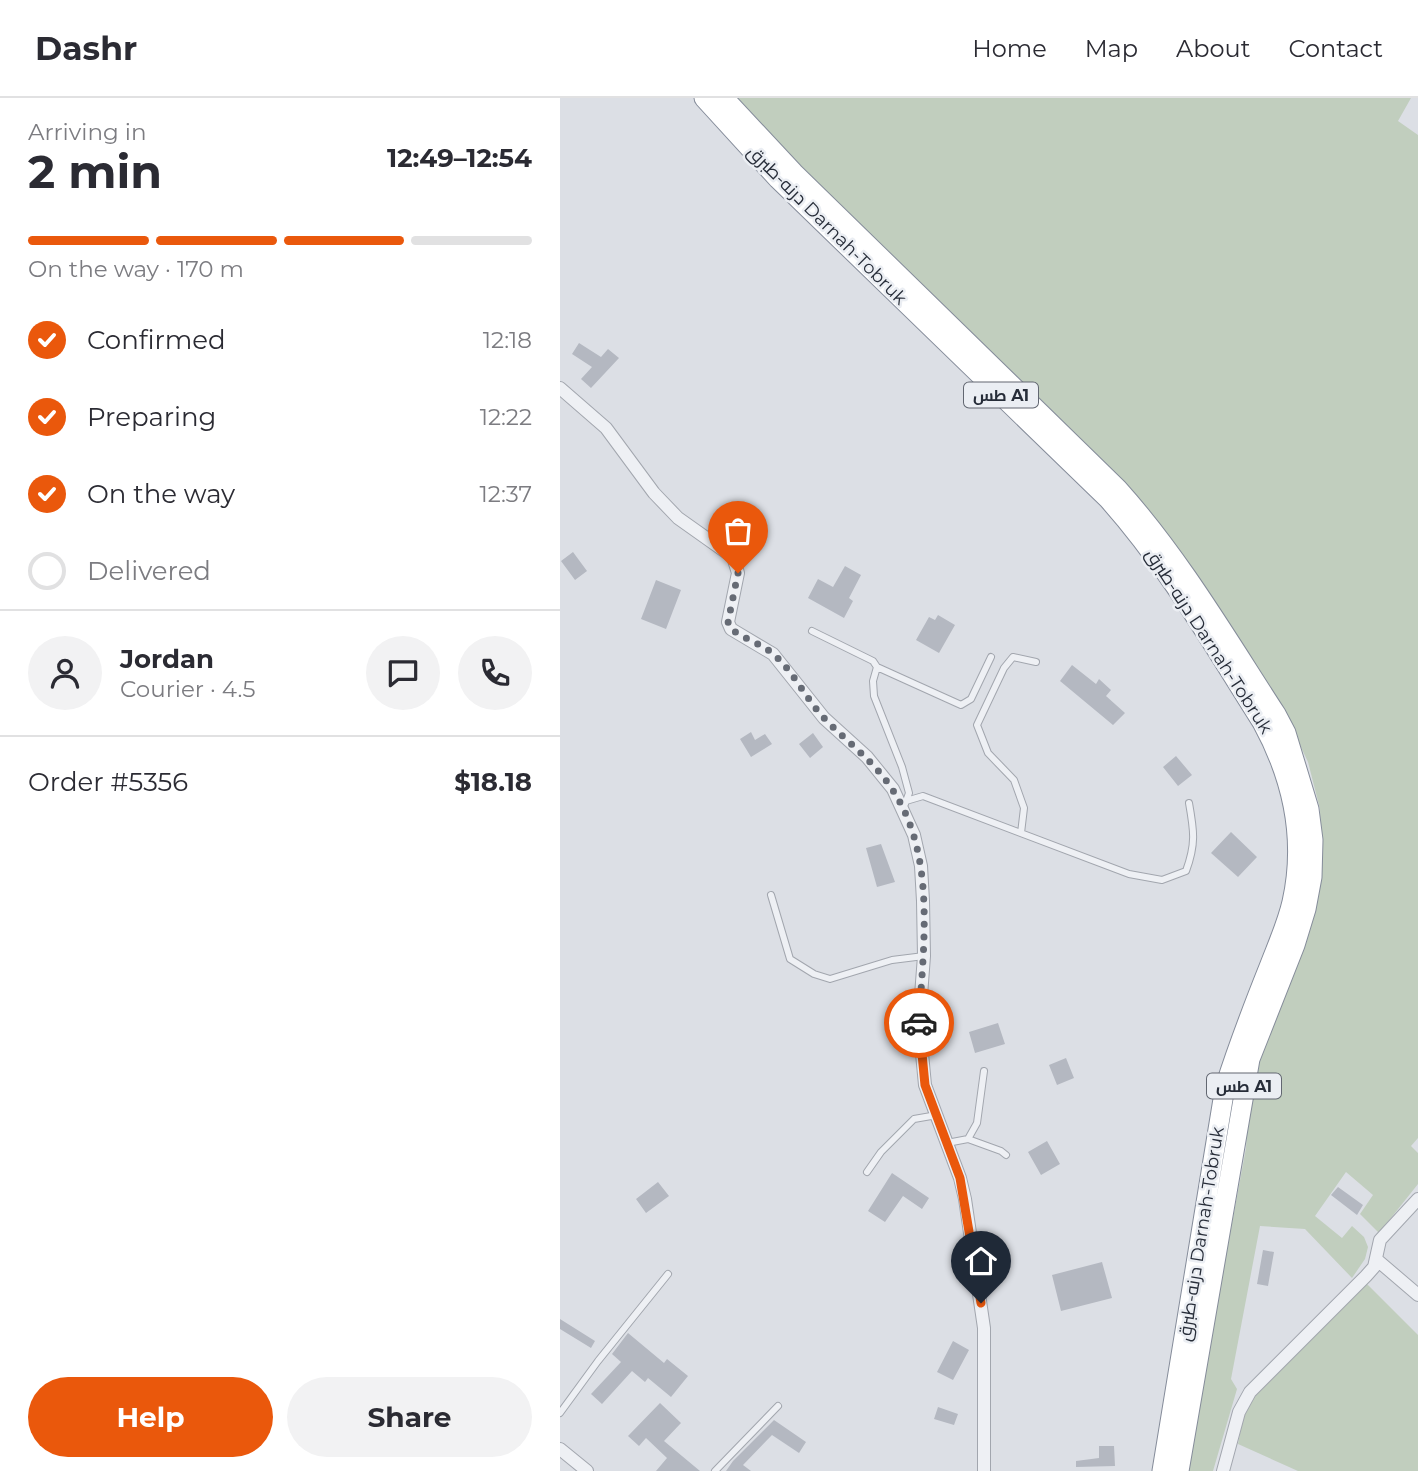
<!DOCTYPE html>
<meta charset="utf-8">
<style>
body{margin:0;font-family:Montserrat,Cairo,sans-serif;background:#f2f2f3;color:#2b2b33;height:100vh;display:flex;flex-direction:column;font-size:26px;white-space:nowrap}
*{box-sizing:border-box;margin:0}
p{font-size:23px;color:#7c7c81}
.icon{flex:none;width:38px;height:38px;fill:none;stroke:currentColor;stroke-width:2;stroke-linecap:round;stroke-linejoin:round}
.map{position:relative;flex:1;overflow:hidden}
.drawer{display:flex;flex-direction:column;background:#fff;width:560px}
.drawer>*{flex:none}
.pin{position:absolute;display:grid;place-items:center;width:60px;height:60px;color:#fff;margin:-72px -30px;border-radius:50% 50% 50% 0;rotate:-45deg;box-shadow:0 0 7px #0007}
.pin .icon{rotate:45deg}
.courier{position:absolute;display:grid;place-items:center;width:70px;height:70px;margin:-35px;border:5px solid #ea580c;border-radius:50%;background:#fff;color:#222;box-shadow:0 2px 9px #0007}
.summary em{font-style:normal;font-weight:700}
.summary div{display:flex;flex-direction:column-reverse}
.summary{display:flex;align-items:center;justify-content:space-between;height:119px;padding:0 28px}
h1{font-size:46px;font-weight:700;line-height:52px}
.bar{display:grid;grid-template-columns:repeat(4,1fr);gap:10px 7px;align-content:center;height:84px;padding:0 28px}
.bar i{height:9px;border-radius:5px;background:#e1e1e2}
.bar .selected{background:#ea580c}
.bar p{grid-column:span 4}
.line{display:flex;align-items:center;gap:18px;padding:0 28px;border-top:2px solid #e1e1e2}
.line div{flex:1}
.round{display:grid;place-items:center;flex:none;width:74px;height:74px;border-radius:37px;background:#f2f2f3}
ol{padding:0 28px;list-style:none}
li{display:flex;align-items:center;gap:21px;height:77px}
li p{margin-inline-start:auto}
li .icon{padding:7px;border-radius:50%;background:#ea580c;color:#fff;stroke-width:4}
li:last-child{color:#7c7c81}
li i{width:38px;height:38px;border:4px solid #e1e1e2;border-radius:50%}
.button{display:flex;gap:14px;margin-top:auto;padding:14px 28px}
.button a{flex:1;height:80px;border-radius:42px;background:#ea580c;color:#fff;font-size:28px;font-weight:700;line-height:80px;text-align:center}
.button a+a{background:#f2f2f3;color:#2b2b33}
header{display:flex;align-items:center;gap:42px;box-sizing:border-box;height:98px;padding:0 35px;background:#fff;border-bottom:2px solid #e1e1e2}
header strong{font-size:33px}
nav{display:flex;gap:38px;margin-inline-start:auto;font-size:24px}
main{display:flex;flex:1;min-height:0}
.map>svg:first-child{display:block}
</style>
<header>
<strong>Dashr</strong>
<nav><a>Home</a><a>Map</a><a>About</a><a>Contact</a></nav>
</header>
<main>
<section class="drawer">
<div class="summary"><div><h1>2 min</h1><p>Arriving in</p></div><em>12:49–12:54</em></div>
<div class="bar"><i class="selected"></i><i class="selected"></i><i class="selected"></i><i></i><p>On the way · 170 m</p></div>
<ol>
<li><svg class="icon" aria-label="check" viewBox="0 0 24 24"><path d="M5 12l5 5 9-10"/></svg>Confirmed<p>12:18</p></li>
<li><svg class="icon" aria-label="check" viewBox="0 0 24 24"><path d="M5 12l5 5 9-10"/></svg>Preparing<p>12:22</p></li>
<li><svg class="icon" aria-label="check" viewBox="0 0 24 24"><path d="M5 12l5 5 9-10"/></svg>On the way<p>12:37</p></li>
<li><i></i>Delivered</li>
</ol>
<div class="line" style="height:126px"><a class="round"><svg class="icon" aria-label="person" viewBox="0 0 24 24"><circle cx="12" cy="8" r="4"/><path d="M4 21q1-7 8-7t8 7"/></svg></a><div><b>Jordan</b><p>Courier · 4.5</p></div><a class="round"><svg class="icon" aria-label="chat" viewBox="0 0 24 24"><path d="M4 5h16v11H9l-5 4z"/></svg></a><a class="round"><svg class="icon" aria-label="phone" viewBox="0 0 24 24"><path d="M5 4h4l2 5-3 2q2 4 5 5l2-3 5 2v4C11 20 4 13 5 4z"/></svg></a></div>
<div class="line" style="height:91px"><div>Order #5356</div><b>$18.18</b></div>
<div class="button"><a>Help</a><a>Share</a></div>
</section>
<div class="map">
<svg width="858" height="1373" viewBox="0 0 858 1373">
<rect width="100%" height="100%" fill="#dcdfe5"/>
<path fill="#c1cebe" d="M170 0H851L838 23 858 37V1040L851 1048 858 1055V1086L819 1135 800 1116 813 1097 786 1074 755 1118 782 1140 792 1128 804 1139 808 1149 805 1161 792 1180 745 1131 700 1128 671 1281 677 1291 653 1373H626L686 1050 689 993 761 765 760 711 748 664 730 626 621 465Z
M805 1184 858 1237V1373H738L678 1346 683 1320 690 1301Z"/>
<path fill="#b4b8c1" d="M19 245 41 259 48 251 59 260 31 290 21 281 32 269 12 256Z
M13 454 27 473 15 482 1 463Z
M285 468 301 477 289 500 293 503 284 520 248 500 258 481 273 489Z
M96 482 121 492 106 531 81 521Z
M378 517 395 527 379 555 356 542 369 519 375 522Z
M512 567 536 586 539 581 551 592 546 598 565 615 553 627 500 583Z
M191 634 195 642 205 636 212 646 191 659 180 641Z
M253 635 263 649 250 660 239 646Z
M616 658 632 677 618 688 603 669Z
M671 734 697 759 678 779 651 755Z
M321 746 335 784 317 789 306 750Z
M438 925 445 946 415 955 409 934Z
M506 960 514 980 497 987 489 967Z
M487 1043 500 1066 481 1077 468 1054Z
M332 1075 369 1100 362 1111 343 1098 325 1124 308 1113Z
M98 1084 109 1098 86 1115 76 1101Z
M778 1089 803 1107 797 1117 771 1097Z
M703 1152 714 1154 708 1188 697 1186Z
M542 1164 552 1200 501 1213 492 1177Z
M0 1221 35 1243 31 1250 0 1231Z
M68 1235 104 1265 107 1261 128 1278 111 1299 88 1280 85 1284 72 1273 42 1306 31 1296 61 1264 52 1256Z
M393 1243 409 1252 393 1282 377 1274Z
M100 1305 121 1325 104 1343 140 1373H96L107 1360 86 1340 79 1348 68 1338Z
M378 1309 398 1316 394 1327 374 1321Z
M214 1322 246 1344 239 1355 212 1337 183 1367 191 1373H166L173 1363Z
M539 1348H554L555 1368 516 1369V1363L539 1360Z"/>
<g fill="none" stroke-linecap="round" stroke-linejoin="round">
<defs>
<path id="service" d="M252 533 313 563 317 569 313 583 314 598 342 669 349 695 345 706
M317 569 401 607 411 601 431 559
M346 703 363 698 569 776 602 782 626 773C636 746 634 733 629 705
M461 735 464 710 454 682 428 655 417 627 444 570 453 559 476 564
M211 797 230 861 254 876 270 881 332 862 364 858
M408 1041 441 1053 446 1057
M387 1045 408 1041 417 1025 424 973
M307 1074 321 1054 354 1021 377 1017
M0 1315 38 1263 108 1176
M155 1373 218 1308"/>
<path id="minor" d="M0 290 46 330 94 395 118 420 173 459 178 475 168 524 171 531 213 556 264 620 307 659 333 691 354 737 361 768 363 803 364 858 359 924 365 987 400 1080 405 1101 424 1230V1373
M816 1161 858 1197
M0 1351 27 1373
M663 1373 679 1314 690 1294 806 1178 814 1169 820 1142 858 1101"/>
<path id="trunk" d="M144 0 218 81 548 401C608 468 653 547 702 624 732 679 746 741 732 804 727 826 717 848 709 869 693 909 678 948 665 989L602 1373
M164 0 234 75 558 391C619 459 666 539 716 616L726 635 749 711 753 742 752 779 746 811 735 847 690 961 619 1373"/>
</defs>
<use href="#service" stroke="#a2a6ae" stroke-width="8"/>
<use href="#minor" stroke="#a2a6ae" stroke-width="14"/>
<use href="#trunk" stroke="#858c9a" stroke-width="21"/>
<use href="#service" stroke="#eef0f4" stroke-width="6"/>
<use href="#minor" stroke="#eef0f4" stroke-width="12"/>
<use href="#trunk" stroke="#fff" stroke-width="19"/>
</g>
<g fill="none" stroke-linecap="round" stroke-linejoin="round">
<path stroke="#666b75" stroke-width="7" stroke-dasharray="0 12.6" d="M178 475 168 524 171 531C184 541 200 545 212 555 234 573 246 602 266 622 288 645 314 663 332 691 377 758 363 848 359 925"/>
<path stroke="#ea580c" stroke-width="9" d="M359 925 365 987 400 1080 421 1205"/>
</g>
<g text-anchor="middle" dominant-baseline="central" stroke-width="5" stroke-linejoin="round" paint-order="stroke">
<g fill="#ebeef3" stroke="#626771" stroke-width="2">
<rect x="404" y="284.5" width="74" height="25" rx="5"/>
<rect x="647" y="975.5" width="74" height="25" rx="5"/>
</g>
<g font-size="16" font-weight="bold" fill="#272d39">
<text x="441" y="297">طس A1</text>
<text x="684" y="988">طس A1</text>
</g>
<g font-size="18" fill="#272d39" stroke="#ebeef3">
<text transform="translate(267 127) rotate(45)">درنه-طبرق Darnah-Tobruk</text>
<text transform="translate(649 543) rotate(57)">درنه-طبرق Darnah-Tobruk</text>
<text transform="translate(641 1136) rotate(-81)">درنه-طبرق Darnah-Tobruk</text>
</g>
</g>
</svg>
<div class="pin" style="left:178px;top:475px;background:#ea580c"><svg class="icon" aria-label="bag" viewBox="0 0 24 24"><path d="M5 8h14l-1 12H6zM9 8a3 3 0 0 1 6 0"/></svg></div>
<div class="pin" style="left:421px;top:1205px;background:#1f2937"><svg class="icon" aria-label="home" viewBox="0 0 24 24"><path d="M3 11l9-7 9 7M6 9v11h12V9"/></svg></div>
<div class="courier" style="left:359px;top:925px"><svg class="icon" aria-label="car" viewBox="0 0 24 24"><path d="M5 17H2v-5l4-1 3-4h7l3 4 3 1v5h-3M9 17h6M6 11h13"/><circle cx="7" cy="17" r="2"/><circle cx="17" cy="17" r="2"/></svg></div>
</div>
</main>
